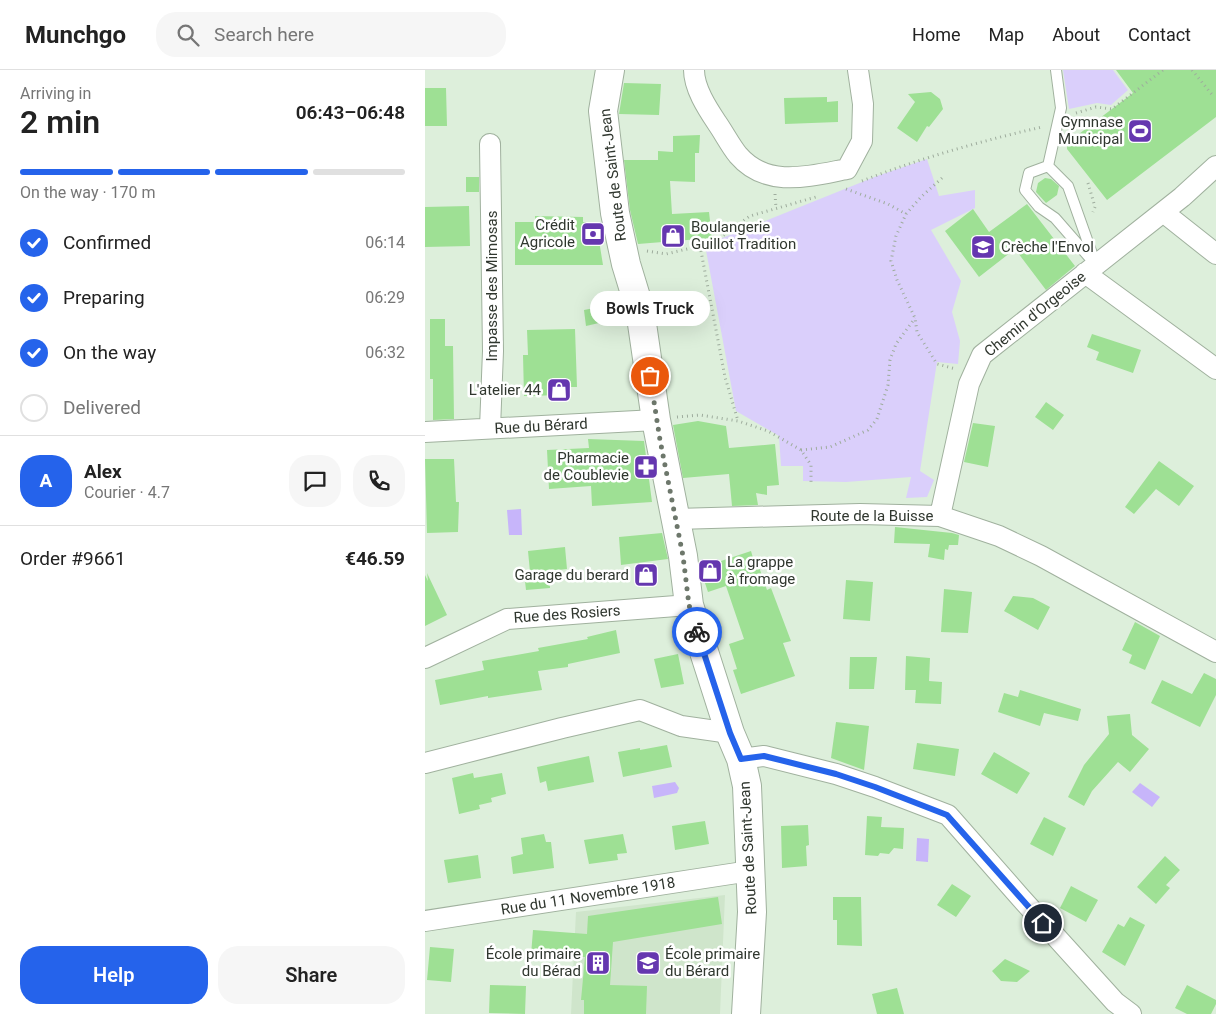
<!DOCTYPE html>
<meta charset="utf-8">
<style>
body{margin:0;font-family:Roboto,sans-serif;background:#f6f6f6;color:#222;height:100vh;display:flex;flex-direction:column;font-size:19px;white-space:nowrap}
*{box-sizing:border-box;margin:0}
p{font-size:16px;color:#767676}
.icon{flex:none;width:28px;height:28px;fill:none;stroke:currentColor;stroke-width:2;stroke-linecap:round;stroke-linejoin:round}
.map{position:relative;flex:1;overflow:hidden}
.drawer{display:flex;flex-direction:column;background:#fff;width:425px}
.drawer>*{flex:none}
.pin{position:absolute;display:grid;place-items:center;width:42px;height:42px;color:#fff;margin:-21px;border:2px solid #fff;border-radius:50%;box-shadow:0 1px 5px #0007}
.courier{position:absolute;display:grid;place-items:center;width:50px;height:50px;margin:-25px;border:4px solid #2563eb;border-radius:50%;background:#fff;color:#222;box-shadow:0 1px 6px #0007}
.bubble{position:absolute;height:35px;border-radius:18px;background:#fff;box-shadow:0 5px 20px #0002;font-size:16px;font-weight:600;line-height:35px;text-align:center}
.headline em{font-style:normal;font-weight:600}
.headline div{display:flex;flex-direction:column-reverse}
.headline{display:flex;align-items:center;justify-content:space-between;height:85px;padding:0 20px}
h1{font-size:32px;font-weight:600;line-height:38px}
.bar{display:grid;grid-template-columns:repeat(4,1fr);gap:8px 5px;align-content:center;height:60px;padding:0 20px}
.bar i{height:6px;border-radius:4px;background:#e0e0e0}
.bar .active{background:#2563eb}
.bar p{grid-column:span 4}
.line{display:flex;align-items:center;gap:12px;padding:0 20px;border-top:1px solid #e0e0e0}
.line div{flex:1}
.round{display:grid;place-items:center;flex:none;width:52px;height:52px;border-radius:20px;background:#f6f6f6}
ol{padding:0 20px;list-style:none}
li{display:flex;align-items:center;gap:15px;height:55px}
li p{margin-inline-start:auto}
li .icon{padding:5px;border-radius:50%;background:#2563eb;color:#fff;stroke-width:4}
li:last-child{color:#767676}
li i{width:28px;height:28px;border:2px solid #e0e0e0;border-radius:50%}
.button{display:flex;gap:10px;margin-top:auto;padding:10px 20px}
.button a{flex:1;height:58px;border-radius:20px;background:#2563eb;color:#fff;font-size:20px;font-weight:600;line-height:58px;text-align:center}
.button a+a{background:#f6f6f6;color:#222}
header{display:flex;align-items:center;gap:30px;box-sizing:border-box;height:70px;padding:0 25px;background:#fff;border-bottom:1px solid #e0e0e0}
header strong{font-size:24px}
nav{display:flex;gap:28px;margin-inline-start:auto;font-size:18px}
.search{width:350px;height:45px;background:#f6f6f6;display:flex;align-items:center;gap:12px;box-sizing:border-box;padding:0 18px;border-radius:20px;color:#767676;font-size:19px}
main{display:flex;flex:1;min-height:0}
.map>svg:first-child{display:block}
</style>
<header>
<strong>Munchgo</strong>
<div class="search"><svg class="icon" aria-label="search" viewBox="0 0 24 24"><circle cx="10" cy="10" r="6"/><path d="M15 15l6 6"/></svg>Search here</div>
<nav><a>Home</a><a>Map</a><a>About</a><a>Contact</a></nav>
</header>
<main>
<section class="drawer">
<div class="headline"><div><h1>2 min</h1><p>Arriving in</p></div><em>06:43–06:48</em></div>
<div class="bar"><i class="active"></i><i class="active"></i><i class="active"></i><i></i><p>On the way · 170 m</p></div>
<ol>
<li><svg class="icon" aria-label="check" viewBox="0 0 24 24"><path d="M5 12l5 5 9-10"/></svg>Confirmed<p>06:14</p></li>
<li><svg class="icon" aria-label="check" viewBox="0 0 24 24"><path d="M5 12l5 5 9-10"/></svg>Preparing<p>06:29</p></li>
<li><svg class="icon" aria-label="check" viewBox="0 0 24 24"><path d="M5 12l5 5 9-10"/></svg>On the way<p>06:32</p></li>
<li><i></i>Delivered</li>
</ol>
<div class="line" style="height:90px"><b class="round" style="background:#2563eb;color:#fff">A</b><div><b>Alex</b><p>Courier · 4.7</p></div><a class="round"><svg class="icon" aria-label="chat" viewBox="0 0 24 24"><path d="M4 5h16v11H9l-5 4z"/></svg></a><a class="round"><svg class="icon" aria-label="phone" viewBox="0 0 24 24"><path d="M5 4h4l2 5-3 2q2 4 5 5l2-3 5 2v4C11 20 4 13 5 4z"/></svg></a></div>
<div class="line" style="height:65px"><div>Order #9661</div><b>€46.59</b></div>
<div class="button"><a>Help</a><a>Share</a></div>
</section>
<div class="map">
<svg width="791" height="944" viewBox="0 0 791 944">
<rect width="100%" height="100%" fill="#ddefdb"/>
<path fill="#cfe5cb" d="M300 825 295 944H146L151 842Z"/>
<path fill="#dacffb" d="M638 0H688L703 20 686 35 672 33 644 39Z
M502 89 514 126 550 120V138L506 160 536 211 527 242 535 271 533 294 512 292 495 401 509 410 502 427 481 428 486 407 421 412 378 411V396H356L354 366 311 341 280 175 452 106Z"/>
<path fill="#c7b5fa" d="M96 439 97 465H84L82 440Z
M250 712 254 718 252 723 229 728 227 716Z
M715 713 735 727 727 737 707 722Z
M492 768 504 769 503 792 491 791Z"/>
<path fill="#9ee094" d="M691 0H791V47L682 130 642 79V73L708 23Z
M199 13 236 14 234 45 194 44Z
M0 18H21L22 56H0Z
M506 22 515 29 518 39 504 57 502 56 492 72 472 58 490 32 483 24Z
M402 27V32L413 31V52L360 54 359 28Z
M275 65 274 83H270V112L245 111 247 144 284 142 287 168 213 174 205 140 199 90H233V81L248 82V66Z
M41 107H54V122H41Z
M620 108 626 109 634 116 632 125 621 133 611 122 613 113Z
M602 134 650 196 621 220 590 179 554 207 520 161 548 139 564 162Z
M44 136 45 176 0 177V137Z
M110 146 158 147V152H171L178 195H90V152H110Z
M194 224 200 247 161 256 159 240 185 235V227Z
M5 249H20V276H28L29 349 8 350V309H5Z
M150 259 152 317H141V325L99 326 98 285H103L102 260Z
M667 264 716 280 708 303 671 290 674 282 662 277Z
M621 332 639 345 628 360 610 347Z
M273 351 301 356 304 378 350 374 354 415 342 416V425L331 423 333 435 307 436 304 404 258 408 248 355Z
M548 353 570 356 563 397 539 392Z
M163 369 219 371 227 432 167 436 166 416 124 419 122 380 164 378Z
M0 389H29L31 432H34L33 462 2 463Z
M734 391 769 416 754 436 731 419 709 444 700 437Z
M470 457 527 463 534 465 533 475H524L523 480 520 479 519 490 503 487 505 474 469 473Z
M237 463 243 489 196 495 194 467Z
M140 477 142 499 124 501 125 518 101 520 99 502H105L103 481Z
M326 481 331 498 334 497 342 520 346 518 366 571 358 573 370 606 316 624 308 600 312 599 304 574 319 569 301 516 283 522 275 498Z
M2 503 22 545 0 556V505L3 511Z
M421 510 448 512 445 551 418 549Z
M519 519 547 522 543 563 516 562Z
M588 526 608 528 625 537 613 560 579 541Z
M710 552 735 566 720 600 704 593 707 585 697 580Z
M191 560 195 583 143 594V597L113 601 117 620 63 628V626L15 635 10 610 59 600 57 591 114 581 113 578 163 569 162 567Z
M253 584 259 614 236 618 229 589Z
M481 586 505 588 504 611 517 612 516 634 490 633 491 620H480Z
M425 587H452L449 619H424Z
M779 603 791 609V625L775 657 726 633 737 610 767 624Z
M595 620 656 639 653 651 619 643 615 656 573 642 579 623 593 627Z
M705 644 707 665 724 679 705 702 693 692 667 721 659 736 643 727 659 695 684 664 682 646Z
M411 652 444 656 439 700 406 688Z
M492 673 534 679 530 706 488 699Z
M242 675 247 697 198 707 193 682 215 678V680Z
M569 682 605 703 592 724 556 704Z
M164 686 169 712 123 721 121 711 115 713 112 697Z
M48 703 49 708 77 703 81 724 66 728 67 732 54 735 55 739 34 744 27 708Z
M442 746 457 747 456 757 479 758 478 779 469 778 464 784 455 783 453 786 440 785Z
M619 747 641 758 628 786 605 774Z
M280 751 284 774 250 780 247 756Z
M383 755 384 775 381 776 382 796 357 798 356 756Z
M119 764 121 772H126L129 798 88 804 86 787 98 784 96 768Z
M198 764 202 783 192 784 193 790 164 794 159 770Z
M53 785 56 808 23 813 19 790Z
M740 786 755 800 741 815 745 818 731 834 712 817Z
M527 814 546 826 531 847 512 835Z
M646 816 673 830 661 852 635 838Z
M293 827 297 854 188 872 185 915 222 916 221 944H159V930H156L160 887 106 885 108 860 162 864 163 846Z
M408 827H436L437 876 412 875V850H408Z
M705 847 720 855 700 896 677 882 693 854 699 857Z
M5 877 29 879 26 912 2 910Z
M580 889 605 901 592 912 576 911 567 901Z
M65 915 101 916 100 944 64 943Z
M762 915 791 930V934L786 944H762L750 938Z
M472 918 479 944H452L447 924Z"/>
<g fill="none" stroke-linecap="round" stroke-linejoin="round">
<defs>
<path id="service" d="M623 96 643 116 671 195 630 148 614 137 600 120 604 103Z
M623 96 636 38 631 0"/>
<path id="minor" d="M269 0C269 18 282 38 292 53 299 63 305 75 313 85 342 119 385 106 422 99L437 71 438 34 433 0
M65 74 68 281 65 358
M738 142 791 184
M660 203 791 299
M0 362 231 350
M515 446 544 314 557 285 757 127 791 96
M251 449 435 444 515 446 574 466 616 486 791 582
M0 588 82 549 264 535
M316 689 339 686 411 704 450 717 523 745 595 827 690 932 706 944
M0 693 137 658 215 640 256 656 305 663
M0 851 325 801"/>
<path id="secondary" d="M185 0 178 41 190 143 201 194 215 240 231 350 258 486 264 535 305 663 316 689 322 716 327 842 321 944"/>
</defs>
<use href="#service" stroke="#a0b19e" stroke-width="12"/>
<use href="#minor" stroke="#a0b19e" stroke-width="22"/>
<use href="#secondary" stroke="#a0b19e" stroke-width="30"/>
<path stroke="#9eac9d" stroke-width="3" stroke-dasharray="1 4" stroke-linecap="butt" d="M767 0 789 27
M651 43 671 37 687 39 738 0
M517 108 496 127 481 144 471 166 466 191 472 210 490 248 492 262 512 294 531 299
M437 111C496 88 556 71 617 57
M663 113 670 137 668 142
M421 119 463 134 481 144
M350 124 351 138
M275 176 300 307 313 351
M222 181 241 184 275 176 296 167 325 146 391 127
M252 347 275 345 313 351 343 361 376 380 386 395V415
M376 380 405 377 443 360 452 349 463 315 465 290 471 274 490 248"/>
<use href="#service" stroke="#fff" stroke-width="10"/>
<use href="#minor" stroke="#fff" stroke-width="20"/>
<use href="#secondary" stroke="#fff" stroke-width="28"/>
</g>
<g fill="none" stroke-linecap="round" stroke-linejoin="round">
<path stroke="#6d776b" stroke-width="5" stroke-dasharray="0 9" d="M225 306 235 370 258 486 264 535 272 562"/>
<path stroke="#2563eb" stroke-width="6" d="M272 562 305 663 316 689 339 686 411 704 450 717 522 745 618 853"/>
</g>
<defs>
<symbol id="stadium-square" viewBox="-11 -11 22 22"><rect x="-9" y="-9" width="18" height="18" rx="4" fill="#6537af" stroke="#fff"/><path d="M0-5a6.5 5 0 1 0 0 10a6.5 5 0 1 0 0-10ZM-3.5-1.8h7v3.6h-7Z" fill="#fff"/></symbol>
<symbol id="bank-square" viewBox="-11 -11 22 22"><rect x="-9" y="-9" width="18" height="18" rx="4" fill="#6537af" stroke="#fff"/><path d="M-6-4H6V4H-6ZM0-2.3a2.3 2.3 0 1 0 0 4.6a2.3 2.3 0 1 0 0-4.6Z" fill="#fff"/></symbol>
<symbol id="shop-square" viewBox="-11 -11 22 22"><rect x="-9" y="-9" width="18" height="18" rx="4" fill="#6537af" stroke="#fff"/><path d="M-5-2.5h2.3a2.7 3.5 0 0 1 5.4 0H5L5.5 6h-11ZM-1.5-2.5h3a1.5 2.3 0 0 0-3 0Z" fill="#fff"/></symbol>
<symbol id="school-square" viewBox="-11 -11 22 22"><rect x="-9" y="-9" width="18" height="18" rx="4" fill="#6537af" stroke="#fff"/><path d="M0-5L7-2L0 1L-7-2ZM-4 1L0 2.5L4 1V4Q0 6-4 4Z" fill="#fff"/></symbol>
<symbol id="pharmacy-square" viewBox="-11 -11 22 22"><rect x="-9" y="-9" width="18" height="18" rx="4" fill="#6537af" stroke="#fff"/><path d="M-2-6h4v4h4v4h-4v4h-4v-4h-4v-4h4Z" fill="#fff"/></symbol>
<symbol id="building-square" viewBox="-11 -11 22 22"><rect x="-9" y="-9" width="18" height="18" rx="4" fill="#6537af" stroke="#fff"/><path d="M-4-6H4V6H1V3H-1V6H-4ZM-2.5-4.3h1.7v1.8h-1.7ZM.8-4.3h1.7v1.8H.8ZM-2.5-1h1.7V.8h-1.7ZM.8-1h1.7V.8H.8Z" fill="#fff"/></symbol>
</defs>
<g fill-rule="evenodd">
<use href="#stadium-square" x="701" y="47" width="28" height="28"/>
<use href="#bank-square" x="154" y="150" width="28" height="28"/>
<use href="#shop-square" x="234" y="152" width="28" height="28"/>
<use href="#school-square" x="544" y="163" width="28" height="28"/>
<use href="#shop-square" x="120" y="306" width="28" height="28"/>
<use href="#pharmacy-square" x="207" y="383" width="28" height="28"/>
<use href="#shop-square" x="271" y="487" width="28" height="28"/>
<use href="#shop-square" x="207" y="491" width="28" height="28"/>
<use href="#building-square" x="159" y="879" width="28" height="28"/>
<use href="#school-square" x="209" y="879" width="28" height="28"/>
</g>
<g text-anchor="middle" dominant-baseline="central" stroke-width="5" stroke-linejoin="round" paint-order="stroke">
<g font-size="15" fill="#30372f" stroke="#fff" text-anchor="end">
<text x="698" y="52">Gymnase<tspan x="698" dy="17">Municipal</tspan></text>
<text x="150" y="155">Crédit<tspan x="150" dy="17">Agricole</tspan></text>
<text x="266" y="157" text-anchor="start">Boulangerie<tspan x="266" dy="17">Guillot Tradition</tspan></text>
<text x="576" y="177" text-anchor="start">Crèche l'Envol</text>
<text x="116" y="320">L'atelier 44</text>
<text x="204" y="388">Pharmacie<tspan x="204" dy="17">de Coublevie</tspan></text>
<text x="302" y="492" text-anchor="start">La grappe<tspan x="302" dy="17">à fromage</tspan></text>
<text x="204" y="505">Garage du berard</text>
<text x="156" y="884">École primaire<tspan x="156" dy="17">du Bérad</tspan></text>
<text x="240" y="884" text-anchor="start">École primaire<tspan x="240" dy="17">du Bérard</tspan></text>
</g>
<g font-size="15" fill="#30372f" stroke="#fff">
<text transform="translate(188 105) rotate(-97)">Route de Saint-Jean</text>
<text transform="translate(67 216) rotate(-90)">Impasse des Mimosas</text>
<text transform="translate(610 244) rotate(-39)">Chemin d'Orgeoise</text>
<text transform="translate(116 356) rotate(-3)">Rue du Bérard</text>
<text x="447" y="446">Route de la Buisse</text>
<text transform="translate(142 544) rotate(-4)">Rue des Rosiers</text>
<text transform="translate(323 778) rotate(-93)">Route de Saint-Jean</text>
<text transform="translate(163 826) rotate(-9)">Rue du 11 Novembre 1918</text>
</g>
</g>
</svg>
<div class="pin" style="left:225px;top:306px;background:#ea580c"><svg class="icon" aria-label="bag" viewBox="0 0 24 24"><path d="M5 8h14l-1 12H6zM9 8a3 3 0 0 1 6 0"/></svg></div>
<div class="pin" style="left:618px;top:853px;background:#1f2937"><svg class="icon" aria-label="home" viewBox="0 0 24 24"><path d="M3 11l9-7 9 7M6 9v11h12V9"/></svg></div>
<div class="courier" style="left:272px;top:562px"><svg class="icon" aria-label="bike" viewBox="0 0 24 24"><circle cx="6" cy="16" r="4"/><circle cx="18" cy="16" r="4"/><path d="M6 16l4-8h5l3 8M10 8l3 8H6M13 5h3"/></svg></div>
<div class="bubble" style="left:165px;top:221px;width:120px">Bowls Truck</div>
</div>
</main>
